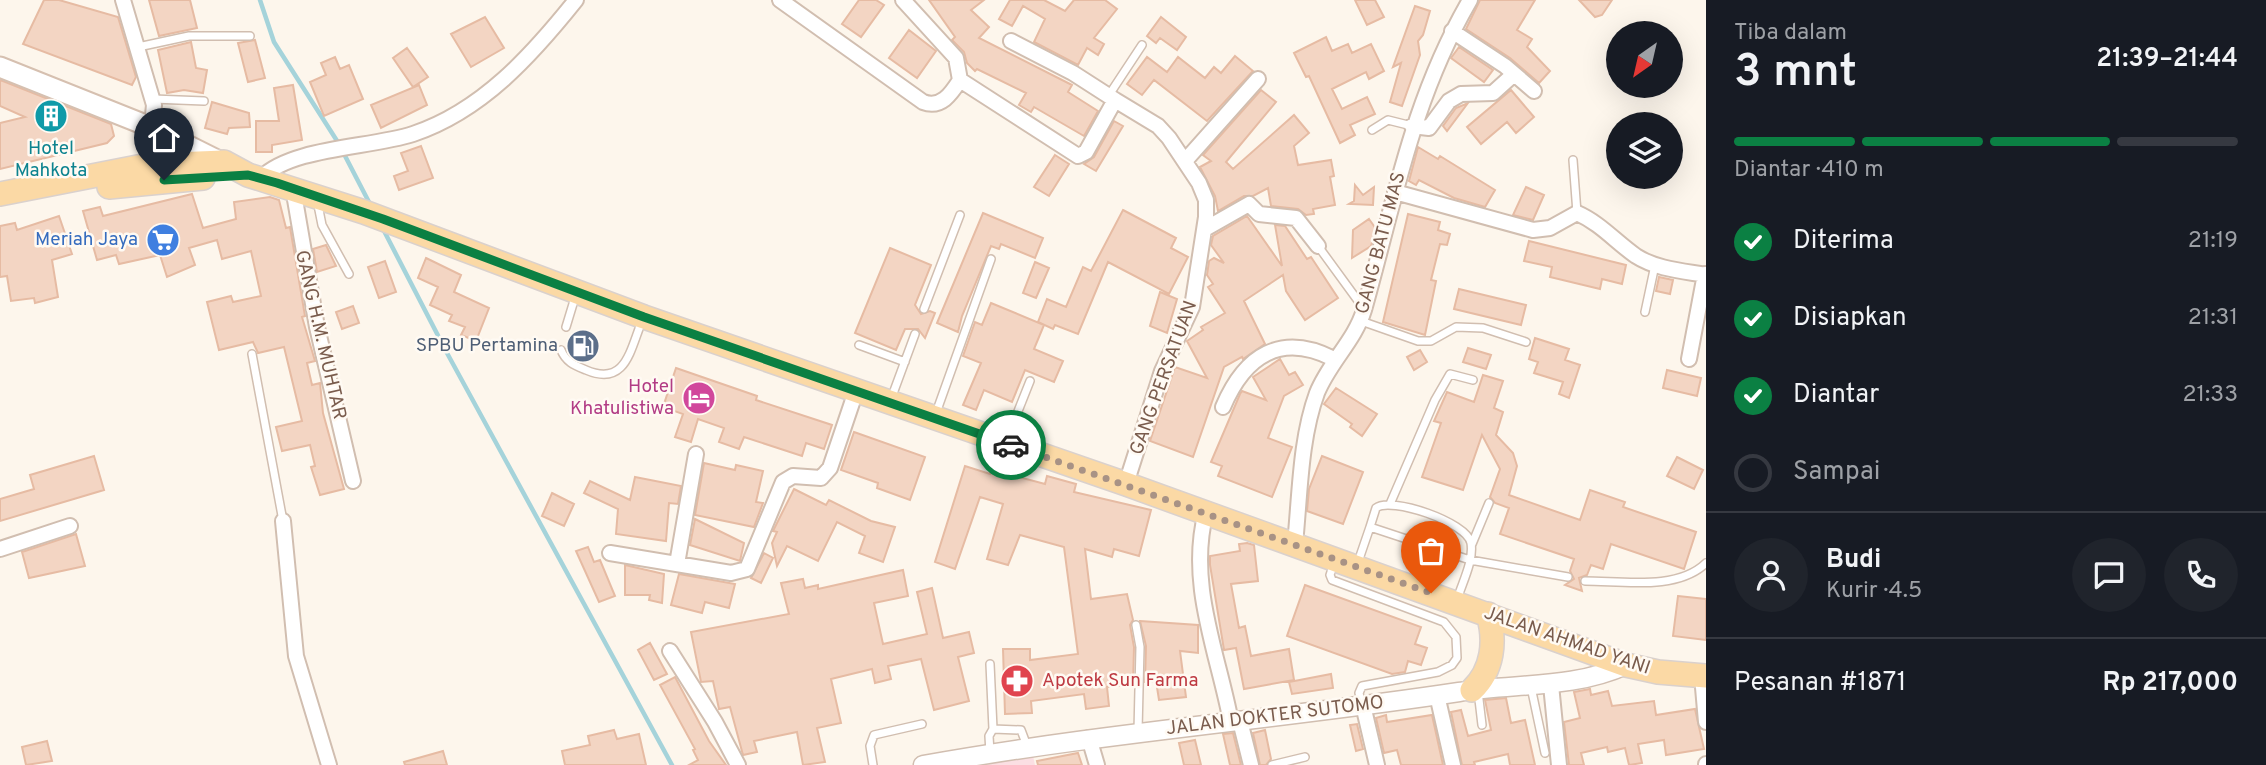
<!DOCTYPE html>
<html lang="id">
<meta charset="utf-8">
<style>
body{margin:0;font-family:Overpass,sans-serif;background:#20242c;color:#f1f3f6;height:100vh;display:flex;flex-direction:column;font-size:26px;white-space:nowrap}
*{box-sizing:border-box;margin:0}
p{font-size:23px;color:#9ea1a6}
.icon{flex:none;width:38px;height:38px;fill:none;stroke:currentColor;stroke-width:2;stroke-linecap:round;stroke-linejoin:round}
.map{position:relative;flex:1;overflow:hidden}
.drawer{display:flex;flex-direction:column;background:#171b24;width:560px}
.drawer>*{flex:none}
.needle{width:46px;rotate:214deg}
.tools{position:absolute;left:1606px;top:21px;display:grid;gap:14px}
.tools a{display:grid;place-items:center;width:77px;height:77px;border-radius:50%;background:#171b24;box-shadow:0 7px 28px #0002;font-size:35px}
.pin{position:absolute;display:grid;place-items:center;width:60px;height:60px;color:#fff;margin:-72px -30px;border-radius:50% 50% 50% 0;rotate:-45deg;box-shadow:0 0 7px #0007}
.pin .icon{rotate:45deg}
.courier{position:absolute;display:grid;place-items:center;width:70px;height:70px;margin:-35px;border:5px solid #0b8043;border-radius:50%;background:#fff;color:#222;box-shadow:0 2px 9px #0007}
.head em{font-style:normal;font-weight:600}
.head div{display:flex;flex-direction:column-reverse}
.head{display:flex;align-items:center;justify-content:space-between;height:119px;padding:0 28px}
h1{font-size:46px;font-weight:600;line-height:52px}
.bar{display:grid;grid-template-columns:repeat(4,1fr);gap:10px 7px;align-content:center;height:84px;padding:0 28px}
.bar i{height:9px;border-radius:5px;background:#363941}
.bar .active{background:#0b8043}
.bar p{grid-column:span 4}
.line{display:flex;align-items:center;gap:18px;padding:0 28px;border-top:2px solid #363941}
.line div{flex:1}
.round{display:grid;place-items:center;flex:none;width:74px;height:74px;border-radius:37px;background:#20242c}
ol{padding:0 28px;list-style:none}
li{display:flex;align-items:center;gap:21px;height:77px}
li p{margin-inline-start:auto}
li .icon{padding:7px;border-radius:50%;background:#0b8043;color:#fff;stroke-width:4}
li:last-child{color:#9ea1a6}
li i{width:38px;height:38px;border:4px solid #363941;border-radius:50%}
main{display:flex;flex:1;min-height:0}
.map>svg:first-child{display:block}
</style>
<main>
<div class="map">
<svg width="1706" height="765" viewBox="0 0 1706 765">
<rect width="100%" height="100%" fill="#fdf6ec"/>
<path fill="#fbdfe3" d="M1032 751 1035 765H970Z"/>
<g fill="none" stroke-linecap="round" stroke-linejoin="round">
<path stroke="#a5d3da" stroke-width="4.5" d="M260 0 274 42 339 144
M343 152 371 206
M382 227 447 353 672 765"/>
</g>
<path fill="#f3d5c3" stroke="#e6bba3" stroke-width="2" d="M44 0H59L118 17 136 77 132 85 23 44Z
M149 0H190L197 28 159 36Z
M859 0H876L884 5 861 37 842 24Z
M929 0H984L971 10 989 27 979 38 1072 85 1068 92 1098 111 1084 136 1034 107 1031 112 1019 105 1026 93 977 69 975 71 967 63 964 52 952 40 955 37Z
M1010 0H1044L1065 11 1074 0H1105L1117 9 1094 38 1104 44 1098 55 1087 48 1078 65 1034 42 1045 19 1023 6 1012 26 999 19Z
M1355 0H1375L1384 17 1367 25Z
M1480 0H1535L1517 30 1532 39 1527 47 1550 71 1539 83 1510 58 1466 29Z
M1579 0H1612L1602 15 1595 17Z
M1415 6 1430 11 1423 35 1418 41 1420 55 1402 106 1390 102 1401 63 1393 67Z
M485 17 504 48 471 67 451 34Z
M1161 17 1186 37 1177 50 1160 38 1156 43 1147 36Z
M909 30 936 51 917 78 889 58Z
M1326 37 1332 51 1348 44 1352 53 1371 44 1384 71 1369 79 1366 72 1332 89 1342 109 1367 97 1375 114 1350 125 1355 135 1340 143 1309 76 1306 77 1294 53Z
M255 40 265 78 248 82 238 43Z
M191 42 196 68 207 70 203 93 184 90 167 93 158 50Z
M1459 47 1493 70 1484 82 1451 58Z
M407 48 428 77 413 87 393 58Z
M1235 56 1253 71 1207 121 1154 80 1142 95 1127 84 1147 57 1167 72 1178 57 1205 78 1214 67 1221 73Z
M335 57 340 69 349 65 363 99 324 116 310 82 326 75 321 63Z
M0 80 111 124 114 136 107 143 0 169V123L25 117 0 106Z
M293 85 302 140 272 145V152H256V121H279L274 88Z
M419 85 427 105 381 128 371 105Z
M1261 90 1276 102 1226 162 1233 169 1294 115 1309 133 1294 146 1298 165 1331 160 1334 176 1330 177 1335 205 1313 209 1314 214 1306 215 1298 209 1271 206 1268 188 1253 196H1244L1218 211 1215 196 1200 167 1211 161 1203 155Z
M1511 90 1534 117 1516 133 1507 122 1481 144 1467 127Z
M212 102 249 113 250 127 229 128 227 134 205 128Z
M1468 103 1447 131 1443 126 1456 108Z
M1114 121 1123 126 1096 171 1084 164 1094 157Z
M421 146 433 178 399 190 394 176 408 171 401 153Z
M1418 147 1438 159 1440 156 1495 190 1485 207 1454 198 1419 180 1416 185 1409 181Z
M1055 155 1069 164 1049 196 1034 187Z
M1355 185 1363 195 1374 187 1373 205 1349 204 1354 201Z
M1526 187 1544 195 1533 220 1513 215Z
M192 194 203 228 236 219 234 202 270 197 279 200 286 228 290 227 305 316 302 317 315 361 307 363 312 385 320 383 323 413 344 489 320 495 311 467 315 466 310 445 282 451 276 427 302 421 284 347 258 353 253 342 219 350 207 302 231 296 233 302 261 296 251 251 222 259 217 240 189 248 195 265 167 277 160 255 119 264 116 255 97 260 83 211 100 207 103 216Z
M1123 210 1176 238 1171 248 1188 257 1169 294 1108 262 1078 334 1055 325 1053 329 1038 322 1047 299 1066 307 1083 267 1091 271Z
M983 213 1043 238 1035 258 1001 244 999 249 991 246 962 316 958 332 937 323Z
M1408 214 1440 222 1438 230 1450 234 1447 245 1440 244 1431 280 1436 281 1425 335 1383 322Z
M59 216 72 254 52 260 58 297 35 303 34 298 11 301 7 276 0 277V226L15 223 17 230Z
M1247 216 1282 266 1275 225 1285 226 1307 259 1311 257 1338 298 1305 320 1286 291 1283 275 1244 301 1265 344 1243 359 1242 357 1224 367 1193 457 1150 441 1175 367 1207 378 1187 341 1203 330 1201 327 1225 313 1208 287 1213 284 1207 275 1209 261 1214 258 1224 263 1211 245 1213 236Z
M1369 219 1376 229 1371 246 1352 258 1353 230Z
M1529 241 1626 265 1622 284 1602 279 1600 289 1550 277 1552 267 1524 261Z
M326 245 336 266 317 272 313 249Z
M890 248 931 265 915 305 921 314 930 311 935 313 925 338 918 329H905L896 350 855 333Z
M426 258 461 275 454 292 489 308 476 341 461 335 465 327 449 321 452 315 430 305 438 287 418 278Z
M385 261 396 292 379 298 368 267Z
M1035 262 1049 268 1036 298 1023 293Z
M1659 277 1673 280 1670 294 1656 291Z
M1459 289 1526 305 1521 325 1454 309Z
M1160 292 1177 299 1167 333 1150 326Z
M991 303 1044 325 1034 349 1063 361 1054 382 1025 370 1012 402 984 390 976 410 963 405 981 363 963 356 975 322 982 325Z
M353 306 359 323 342 329 336 312Z
M1535 338 1569 349 1565 360 1580 365 1569 398 1559 394 1563 382 1534 373 1538 362 1529 359Z
M1468 348 1491 355 1486 369 1463 362Z
M1420 350 1427 362 1414 370 1407 357Z
M1280 359 1289 375 1295 372 1303 385 1284 396 1268 438 1292 447 1272 497 1218 476 1222 466 1211 462 1240 394 1242 391 1266 400 1253 377Z
M676 368 757 396 756 400 832 425 824 449 806 443 802 456 744 437 739 449 719 442 724 428 698 419 691 442 675 437 683 414 663 407Z
M1667 370 1701 378 1697 396 1663 388Z
M1483 375 1503 381 1494 408 1503 412 1496 435 1513 453 1517 466 1509 495 1580 520 1590 490 1625 502 1623 507 1696 532 1684 569 1611 544 1603 569 1591 565 1587 575 1579 578 1582 591 1565 585 1574 579 1570 571 1574 559 1500 534 1509 508 1495 503 1490 497 1500 469 1482 435 1463 490 1422 477 1441 423 1434 421 1447 392 1474 402Z
M1336 388 1377 414 1362 436 1350 427 1352 424 1324 404Z
M854 432 925 457 910 500 877 488 878 483 841 470Z
M996 454 1013 459 1008 474 1045 484 1047 476 1076 484 1074 492 1151 510 1139 556 1114 549 1112 557 1085 549 1091 599 1127 594 1133 620 1130 625 1134 647 1133 684 1107 687 1109 706 1086 709 1084 694 1031 701 1032 713 1005 714 1003 649H1030V660L1078 654 1064 547 1020 535 1008 565 987 559 1003 504 980 497 955 569 935 562 965 466 990 474Z
M94 456 104 490 0 521V499L34 489 30 475Z
M1322 456 1363 472 1343 524 1307 511 1309 489Z
M1677 457 1703 470 1694 489 1667 476Z
M704 463 735 470 736 465 763 471 756 502 763 503 754 527 695 515Z
M635 477 681 486 678 504 669 503 666 541 616 534 618 509 584 493 590 481 630 500Z
M794 489 826 505 829 500 871 521 895 527 883 562 859 553 865 536 837 522 818 561 787 546 777 566 772 543 777 532 773 531Z
M552 493 574 504 564 526 542 516Z
M695 519 744 543 740 561 690 545Z
M76 534 85 566 29 578 22 552Z
M1247 543 1254 545 1258 581 1231 584 1239 628 1245 626 1251 656 1289 649 1294 680 1244 689 1236 648 1224 650 1210 565V556L1240 551 1239 544Z
M588 547 594 562 600 560 615 596 599 602 576 551Z
M764 553 773 558 761 583 751 578Z
M625 565 664 574 662 603 649 600 650 595H625Z
M903 570 908 596 874 603 883 644 927 634 917 592 932 588 943 638 969 632 974 653 958 657 969 701 934 710 921 659 888 666 891 679 875 683 872 669 831 679 841 723 817 728 825 762 803 765 797 732 754 741 757 752 743 755 730 707 719 709 713 681 701 682 691 632 789 614 781 583 803 579 805 588 818 585V589Z
M679 574 735 584 729 608 705 602 702 613 671 605Z
M1305 585 1421 627 1415 644 1427 648 1421 665 1408 661 1405 672 1392 674 1287 636Z
M1678 596 1706 599V640L1673 636Z
M1140 621 1198 625V653L1180 651 1186 697 1159 700 1156 681 1145 682 1146 646Z
M650 643 667 674 654 680 638 650Z
M1331 674 1333 688 1292 694 1289 682Z
M675 677 709 741 726 765H689L698 760 693 750 695 749 660 685Z
M1590 689 1591 695 1608 691 1612 706 1654 701 1656 715 1695 709 1704 749 1666 755 1664 740 1638 744 1642 763 1629 765 1625 748 1608 752 1607 747 1581 753 1584 765H1569L1564 722 1580 718 1574 692Z
M1506 698 1511 723 1525 720 1535 765H1510L1508 754 1474 762 1475 765H1462L1451 712 1461 710 1468 736 1491 730 1485 700Z
M1386 715 1387 722 1432 715 1443 765H1401L1397 750 1384 753 1376 718Z
M1357 724 1363 749 1356 751 1350 725Z
M614 730 617 739 639 734 646 765H565L562 751 590 745 588 736Z
M1265 730 1271 759 1266 765H1260L1253 733Z
M1233 733 1241 765H1230L1223 734Z
M1195 740 1201 765H1184L1179 743Z
M47 741 52 761 26 765 22 747Z
M443 751 447 765H405L404 762Z
M1078 753 1082 765H1038L1037 761Z"/>
<g fill="none" stroke-linecap="round" stroke-linejoin="round">
<defs>
<path id="service" d="M138 47 189 36H250
M1109 95 1142 45
M153 99 204 101
M1372 130 1388 120 1412 126
M1573 160 1577 213
M317 200 322 225 349 274
M1318 246 1364 309
M924 309 960 215
M1645 312 1655 265
M1361 321 1418 341H1431L1456 327 1483 328 1526 342
M566 327 576 294
M859 345 905 362
M561 350C566 362 574 365 586 370 626 387 630 350 642 321
M252 354 283 521
M891 399 915 334
M936 413 991 259
M1007 439 1030 381
M1390 504 1435 400 1450 374 1473 380
M1370 527 1376 508C1390 496 1467 522 1471 543 1474 561 1462 583 1457 600
M1472 544 1489 503
M1334 563 1330 575 1332 580 1444 622 1456 637 1457 658 1452 665 1438 672 1362 686 1359 693 1362 705
M1357 565 1370 527 1470 560 1568 577
M1585 581C1622 581 1677 591 1706 563
M1136 625 1140 647 1138 731
M990 664 993 729
M1531 687 1545 753
M1478 691 1482 725
M990 753 989 736 993 729 1021 730 1027 746
M873 765 870 746 874 735 922 724
M1272 765 1305 757"/>
<path id="minor" d="M123 0 154 105 148 165
M780 0 923 102C941 109 951 94 960 80
M903 0 956 58 960 80
M1452 31 1505 66 1534 91
M1011 41 1073 73 1115 100
M960 80 1078 156 1086 152 1115 100 1158 126 1169 138 1199 183 1206 200V217L1192 307 1162 371 1126 484
M1412 126 1429 128 1449 101 1461 94 1493 93 1514 74
M1185 161 1258 79
M261 178C292 147 370 148 413 134 482 111 532 55 576 0
M293 188 317 327 353 481
M1395 192 1533 230 1550 228 1577 213C1600 223 1616 242 1636 256 1656 269 1683 271 1706 275
M1205 229 1249 204 1259 214 1296 218 1318 246
M1689 359 1705 274
M1223 407C1245 355 1281 332 1334 359
M1206 512C1187 583 1218 653 1231 722
M283 521 296 656 329 765
M1295 544C1300 495 1300 439 1317 393 1329 363 1355 340 1364 310 1395 200 1412 100 1470 0
M0 549 70 526
M610 553 731 573 747 569 783 482 793 476 821 478 830 468 856 391
M677 564 696 454
M670 651 715 722 738 765
M1702 676 1706 722
M1551 685 1559 765
M1437 695 1453 765
M1363 705 1377 765
M1240 721 1251 765
M1089 738 1097 765
M1706 765V764"/>
<path id="tertiary" d="M923 765C1101 733 1281 719 1459 692 1516 683 1573 689 1626 665"/>
<path id="secondary" d="M0 67 153 128 225 164"/>
<path id="primary" d="M109 187 203 178
M0 194 148 165 224 162 248 175 364 212 644 317 1126 484 1626 665 1658 672 1706 676
M1472 690C1493 670 1496 641 1488 614"/>
</defs>
<use href="#service" stroke="#d1beb0" stroke-width="10"/>
<use href="#minor" stroke="#d1beb0" stroke-width="18"/>
<use href="#tertiary" stroke="#d1beb0" stroke-width="21"/>
<use href="#secondary" stroke="#d6c0b0" stroke-width="23"/>
<use href="#primary" stroke="#dad1cd" stroke-width="26"/>
<use href="#service" stroke="#fff" stroke-width="7"/>
<use href="#minor" stroke="#fff" stroke-width="14"/>
<use href="#tertiary" stroke="#fff" stroke-width="18"/>
<use href="#secondary" stroke="#fff" stroke-width="19"/>
<use href="#primary" stroke="#fbd9a5" stroke-width="23"/>
</g>
<g fill="none" stroke-linecap="round" stroke-linejoin="round">
<path stroke="#a89285" stroke-width="7" stroke-dasharray="0 12.6" d="M1011 445 1431 593"/>
<path stroke="#0b8043" stroke-width="9" d="M164 180 248 175 277 183 383 219 644 317 1011 445"/>
</g>
<defs>
<symbol id="building-disc" viewBox="-11 -11 22 22"><circle r="9.5" fill="#0f9aa8" stroke="#fffaf3"/><path d="M-4-6H4V6H1V3H-1V6H-4ZM-2.5-4.3h1.7v1.8h-1.7ZM.8-4.3h1.7v1.8H.8ZM-2.5-1h1.7V.8h-1.7ZM.8-1h1.7V.8H.8Z" fill="#fff"/></symbol>
<symbol id="supermarket-disc" viewBox="-11 -11 22 22"><circle r="9.5" fill="#3f7fe0" stroke="#fffaf3"/><path d="M-6-5.5h2.5l.6 2H6L4.5 2H-2.5L-4.4-4H-6ZM-1.5 3.2a1.3 1.3 0 1 0 .1 0ZM3 3.2a1.3 1.3 0 1 0 .1 0Z" fill="#fff"/></symbol>
<symbol id="fuel-disc" viewBox="-11 -11 22 22"><circle r="9.5" fill="#5c6f8a" stroke="#fffaf3"/><path d="M-5.5-6h7V0h2V4h1.3V-2.5L3-4.5l.8-.8L6-3V5H2.5V1h-1V6h-7ZM-4.2-4.7v3.2H.2V-4.7Z" fill="#fff"/></symbol>
<symbol id="hotel-disc" viewBox="-11 -11 22 22"><circle r="9.5" fill="#d1479c" stroke="#fffaf3"/><path d="M-6-4.5h1.5V1H6V5H4.5V3h-9V5H-6ZM-4 0a1.8 1.8 0 1 1 3.6 0ZM.5 0V-2.5h3Q6-2.5 6 0Z" fill="#fff"/></symbol>
<symbol id="pharmacy-disc" viewBox="-11 -11 22 22"><circle r="9.5" fill="#e0444e" stroke="#fffaf3"/><path d="M-2-6h4v4h4v4h-4v4h-4v-4h-4v-4h4Z" fill="#fff"/></symbol>
</defs>
<g fill-rule="evenodd">
<use href="#building-disc" x="32" y="97" width="38" height="38"/>
<use href="#supermarket-disc" x="144" y="221" width="38" height="38"/>
<use href="#fuel-disc" x="564" y="327" width="38" height="38"/>
<use href="#hotel-disc" x="680" y="379" width="38" height="38"/>
<use href="#pharmacy-disc" x="998" y="662" width="38" height="38"/>
</g>
<g text-anchor="middle" dominant-baseline="central" stroke-width="5" stroke-linejoin="round" paint-order="stroke">
<g font-size="19" fill="#0d838f" stroke="#fffaf3">
<text x="51" y="149">Hotel<tspan x="51" dy="22">Mahkota</tspan></text>
</g>
<g font-size="19" fill="#366cbe" stroke="#fffaf3" text-anchor="end">
<text x="138" y="240">Meriah Jaya</text>
</g>
<g font-size="19" fill="#7a5c4d" stroke="#fffaf3">
<text transform="translate(1381 243) rotate(-75)">GANG BATU MAS</text>
<text transform="translate(320 335) rotate(77)">GANG H.M. MUHTAR</text>
<text transform="translate(1164 378) rotate(-70)">GANG PERSATUAN</text>
<text transform="translate(1567 641) rotate(19)">JALAN AHMAD YANI</text>
<text transform="translate(1275 716) rotate(-7)">JALAN DOKTER SUTOMO</text>
</g>
<g font-size="19" fill="#4e5e75" stroke="#fffaf3" text-anchor="end">
<text x="558" y="346">SPBU Pertamina</text>
</g>
<g font-size="19" fill="#b23c85" stroke="#fffaf3" text-anchor="end">
<text x="674" y="387">Hotel<tspan x="674" dy="22">Khatulistiwa</tspan></text>
</g>
<g font-size="19" fill="#be3a42" stroke="#fffaf3" text-anchor="start">
<text x="1042" y="681">Apotek Sun Farma</text>
</g>
</g>
</svg>
<div class="tools">
<a><svg class="needle" viewBox="-14 -14 28 28"><path d="M0-13l5 13h-10z" fill="#e53935"/><path d="M0 13l5-13h-10z" fill="#9ea1a6"/></svg></a>
<a><svg class="icon" aria-label="layers" viewBox="0 0 24 24"><path d="M12 4l9 5-9 5-9-5zM3 14l9 5 9-5"/></svg></a>
</div>
<div class="pin" style="left:1431px;top:593px;background:#ea580c"><svg class="icon" aria-label="bag" viewBox="0 0 24 24"><path d="M5 8h14l-1 12H6zM9 8a3 3 0 0 1 6 0"/></svg></div>
<div class="pin" style="left:164px;top:180px;background:#1f2937"><svg class="icon" aria-label="home" viewBox="0 0 24 24"><path d="M3 11l9-7 9 7M6 9v11h12V9"/></svg></div>
<div class="courier" style="left:1011px;top:445px"><svg class="icon" aria-label="car" viewBox="0 0 24 24"><path d="M5 17H2v-5l4-1 3-4h7l3 4 3 1v5h-3M9 17h6M6 11h13"/><circle cx="7" cy="17" r="2"/><circle cx="17" cy="17" r="2"/></svg></div>
</div>
<section class="drawer">
<div class="head"><div><h1>3 mnt</h1><p>Tiba dalam</p></div><em>21:39–21:44</em></div>
<div class="bar"><i class="active"></i><i class="active"></i><i class="active"></i><i></i><p>Diantar · 410 m</p></div>
<ol>
<li><svg class="icon" aria-label="check" viewBox="0 0 24 24"><path d="M5 12l5 5 9-10"/></svg>Diterima<p>21:19</p></li>
<li><svg class="icon" aria-label="check" viewBox="0 0 24 24"><path d="M5 12l5 5 9-10"/></svg>Disiapkan<p>21:31</p></li>
<li><svg class="icon" aria-label="check" viewBox="0 0 24 24"><path d="M5 12l5 5 9-10"/></svg>Diantar<p>21:33</p></li>
<li><i></i>Sampai</li>
</ol>
<div class="line" style="height:126px"><a class="round"><svg class="icon" aria-label="person" viewBox="0 0 24 24"><circle cx="12" cy="8" r="4"/><path d="M4 21q1-7 8-7t8 7"/></svg></a><div><b>Budi</b><p>Kurir · 4.5</p></div><a class="round"><svg class="icon" aria-label="chat" viewBox="0 0 24 24"><path d="M4 5h16v11H9l-5 4z"/></svg></a><a class="round"><svg class="icon" aria-label="phone" viewBox="0 0 24 24"><path d="M5 4h4l2 5-3 2q2 4 5 5l2-3 5 2v4C11 20 4 13 5 4z"/></svg></a></div>
<div class="line" style="height:91px"><div>Pesanan #1871</div><b>Rp 217,000</b></div>
</section>
</main>
